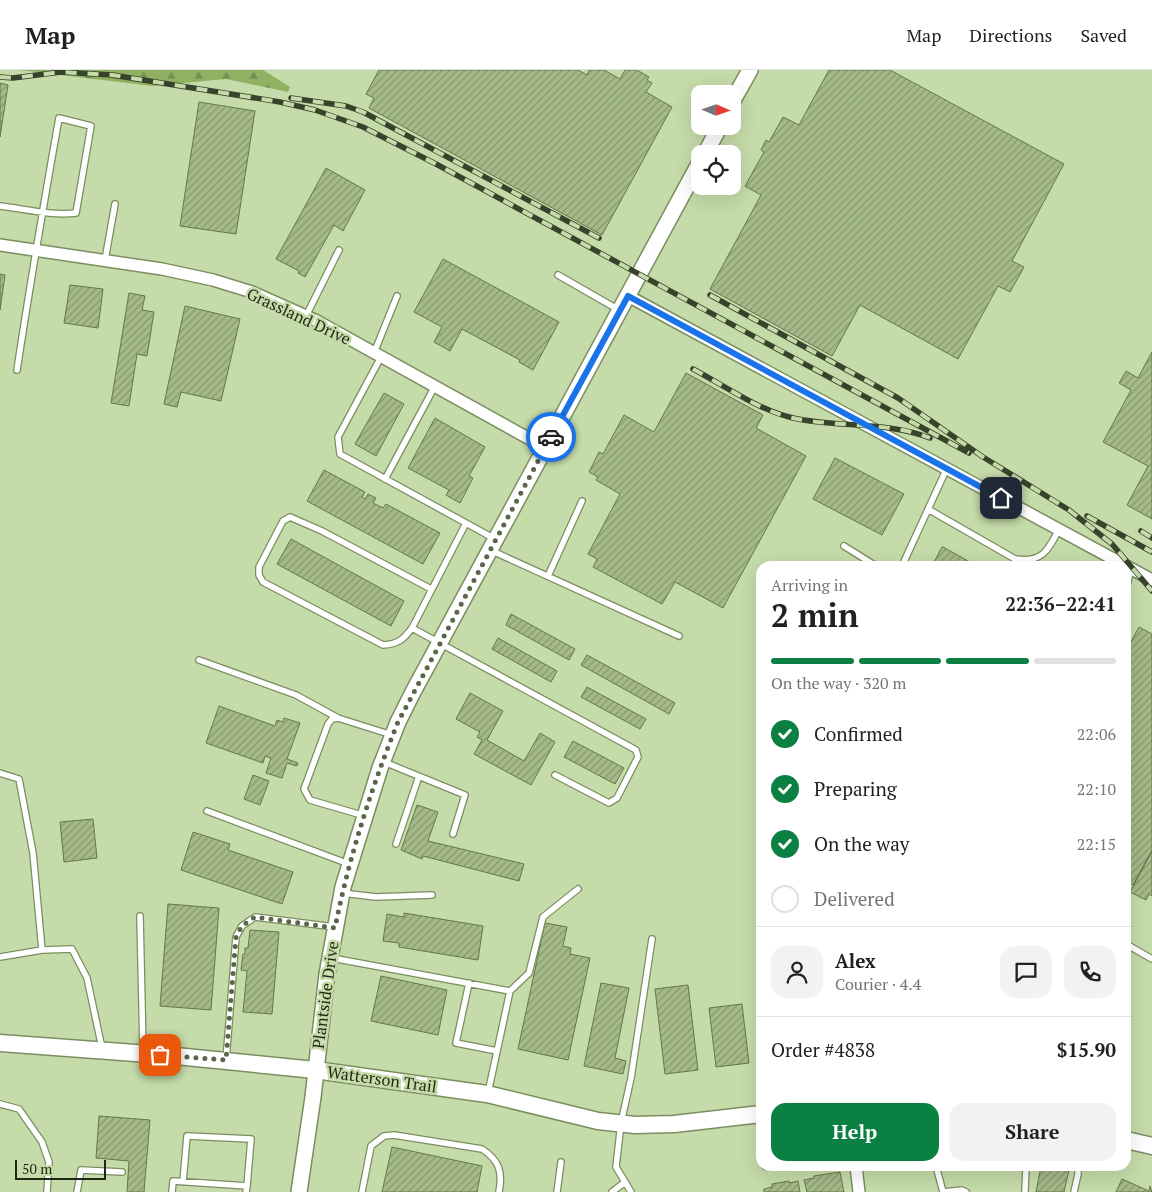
<!DOCTYPE html>
<meta charset="utf-8">
<style>
body{margin:0;font-family:"PT Serif",serif;background:#f2f2f2;color:#202124;height:100vh;display:flex;flex-direction:column;font-size:19px;white-space:nowrap}
*{box-sizing:border-box;margin:0}
p{font-size:16px;color:#757577}
.icon{flex:none;width:28px;height:28px;fill:none;stroke:currentColor;stroke-width:2;stroke-linecap:round;stroke-linejoin:round}
.map{position:relative;flex:1;overflow:hidden}
.sheet{position:absolute;left:756px;top:491px;width:375px;height:610px;display:flex;flex-direction:column;background:#fff;border-radius:15px;box-shadow:0 5px 20px #0002}
.sheet>*{flex:none}
.needle{width:32px;rotate:92deg}
.controls{position:absolute;left:691px;top:15px;display:grid;gap:10px}
.controls a{display:grid;place-items:center;width:50px;height:50px;border-radius:10px;background:#fff;box-shadow:0 5px 20px #0002;font-size:25px}
.scale{position:absolute;left:15px;bottom:12px;width:91px;box-sizing:border-box;padding-left:5px;border:2px solid #1f2714;border-top:0;font-size:14px;line-height:18px;white-space:nowrap;color:#1f2714;-webkit-text-stroke:4px #c5dba9;paint-order:stroke}
.pin{position:absolute;display:grid;place-items:center;width:42px;height:42px;color:#fff;margin:-21px;border-radius:10px;box-shadow:0 2px 8px #0006}
.courier{position:absolute;display:grid;place-items:center;width:50px;height:50px;margin:-25px;border:4px solid #1a73e8;border-radius:50%;background:#fff;color:#222;box-shadow:0 1px 6px #0007}
.headline em{font-style:normal;font-weight:800}
.headline div{display:flex;flex-direction:column-reverse}
.headline{display:flex;align-items:center;justify-content:space-between;height:85px;padding:0 15px}
h1{font-size:32px;font-weight:800;line-height:38px}
.bar{display:grid;grid-template-columns:repeat(4,1fr);gap:8px 5px;align-content:center;height:60px;padding:0 15px}
.bar i{height:6px;border-radius:4px;background:#e0e0e0}
.bar .selected{background:#0b8043}
.bar p{grid-column:span 4}
.line{display:flex;align-items:center;gap:12px;padding:0 15px;border-top:1px solid #e0e0e0}
.line div{flex:1}
.round{display:grid;place-items:center;flex:none;width:52px;height:52px;border-radius:15px;background:#f2f2f2}
ol{padding:0 15px;list-style:none}
li{display:flex;align-items:center;gap:15px;height:55px}
li p{margin-inline-start:auto}
li .icon{padding:5px;border-radius:50%;background:#0b8043;color:#fff;stroke-width:4}
li:last-child{color:#757577}
li i{width:28px;height:28px;border:2px solid #e0e0e0;border-radius:50%}
.primary-button{display:flex;gap:10px;margin-top:auto;padding:10px 15px}
.primary-button a{flex:1;height:58px;border-radius:15px;background:#0b8043;color:#fff;font-size:20px;font-weight:800;line-height:58px;text-align:center}
.primary-button a+a{background:#f2f2f2;color:#202124}
header{display:flex;align-items:center;gap:30px;box-sizing:border-box;height:70px;padding:0 25px;background:#fff;border-bottom:1px solid #e0e0e0}
header strong{font-size:24px}
nav{display:flex;gap:28px;margin-inline-start:auto;font-size:18px}
.map>svg:first-child{display:block}
</style>
<header>
<strong>Map</strong>
<nav><a>Map</a><a>Directions</a><a>Saved</a></nav>
</header>
<div class="map">
<svg width="1152" height="1122" viewBox="0 0 1152 1122">
<defs>
<pattern id="forest-firs" width="22" height="20" patternUnits="userSpaceOnUse" patternTransform="scale(1.25)"><rect width="22" height="20" fill="#91b162"/><path d="M5 1l3.5 6h-7zM16 11l3.5 6h-7z" fill="#769050"/></pattern>
<pattern id="building-hatch" width="6" height="6" patternUnits="userSpaceOnUse" patternTransform="scale(1.25)"><rect width="6" height="6" fill="#a5ba89"/><path d="M-1 1l2-2M0 6l6-6M5 7l2-2" fill="none" stroke="#86976f"/></pattern>
</defs>
<rect width="100%" height="100%" fill="#c5dba9"/>
<path fill="url(#forest-firs)" d="M19 0H263L290 17 288 22 226 9 152 16Z"/>
<path fill="url(#building-hatch)" stroke="#647749" d="M379 0H578L587 5 589 0H604L620 9 625 0H637L649 7 647 10 652 13 646 22 672 37 602 165 369 38 374 28 366 24Z
M829 0H890L1064 94 1012 191 1024 197 1010 222 998 216 958 289 860 235 832 286 710 219 761 125 745 116 764 82 761 80 766 70 769 72 783 47 799 55Z
M0 13 8 15 0 67Z
M199 32 255 41 236 164 180 156Z
M326 98 365 120 343 161 334 155 305 207 298 203 299 201 276 189Z
M443 189 559 252 533 300 519 292 520 290 462 259 450 281 434 272 442 257 414 242Z
M0 204 5 205 0 240Z
M70 215 103 219 98 258 64 253Z
M129 223 145 226 142 240 154 242 147 286 137 284 129 336 111 333Z
M185 236 240 249 221 331 181 322 177 337 164 334Z
M1152 282V449L1127 435 1148 396 1103 372 1131 320 1119 313 1126 301 1138 308Z
M686 303 763 345 756 358 806 386 723 538 675 512 662 534 593 497 597 489 588 484 620 424 596 410 598 407 589 402 599 382 603 384 624 345 654 362Z
M384 323 404 334 376 386 355 374Z
M435 348 485 377 469 406 473 408 460 433 446 425 449 420 408 398Z
M835 388 904 424 882 465 813 429Z
M324 400 365 422 362 427 365 429 368 424 376 428 373 433 383 438 386 434 440 463 423 494 307 431Z
M291 469 404 531 391 556 277 494Z
M942 477H943L977 496H932Z
M511 544 575 579 569 590 506 555Z
M1139 557 1152 564V780L1133 815 1126 812V581Z
M498 568 557 601 551 612 492 579Z
M587 585 675 633 669 644 581 595Z
M587 617 646 649 640 659 581 627Z
M470 623 503 641 487 670 524 691 540 663 555 672 531 715 474 684 482 670 477 667 480 662 456 649Z
M219 636 275 656 277 650 283 652 284 648 300 653 287 689 298 693 297 696 287 693 282 708 266 703 271 688 265 686 263 693 206 673Z
M573 671 624 698 615 714 564 687Z
M253 705 269 711 260 735 244 729Z
M417 735 438 742 428 771 524 794 519 811 423 786 422 789 401 780Z
M93 749 97 788 64 792 60 752Z
M193 762 230 774 228 780 293 802 282 834 181 800Z
M1152 781V826L1149 824 1146 830 1130 822Z
M168 834 219 838 211 940 160 936Z
M404 843 483 856 478 890 399 877V873L383 871 387 844 404 847Z
M545 853 567 857 563 876 571 878 570 884 590 888 568 990 518 979Z
M250 860 279 862 272 944 243 942 247 901 241 900 243 884H245V878H248Z
M381 906 447 920 438 965 371 951Z
M601 913 629 918 615 988 626 991 623 1004 584 996Z
M688 915 698 1000 665 1004 655 919Z
M742 934 749 993 716 997 709 938Z
M99 1046 150 1050 144 1122H127L129 1091 96 1088Z
M392 1077 482 1096 477 1122H382Z
M1041 1096 1069 1100 1064 1122H1036Z
M840 1102 844 1122H807L804 1110 814 1108V1106Z
M1122 1109 1149 1121 1150 1116 1152 1122H1116Z
M789 1111V1113L798 1111 800 1122H764V1119L772 1117V1114Z"/>
<g fill="none" stroke-linecap="round" stroke-linejoin="round">
<defs>
<path id="service" d="M0 136C25 139 52 146 76 143L91 56 59 48C44 132 30 215 17 300
M105 190 115 134
M558 205 619 240
M306 246 339 180
M374 283 397 226
M381 287 338 367 340 384 495 469
M385 409 435 316
M928 439 1015 489C1042 493 1048 481 1059 459
M844 476 876 496
M490 480 679 566
M902 496 947 398
M548 506 582 431
M431 519 322 461 290 447 283 451 259 497V505L263 512 383 575C398 574 403 570 412 558L636 680 638 687 617 728 609 733 555 705
M1126 519 1131 499
M412 558 466 453
M199 590 296 625 338 648
M384 692 465 725 453 764
M0 703 19 709 33 783 42 880
M207 741 349 794
M365 746 310 730 304 719 328 654 332 649 338 648 392 665
M396 774 419 706
M342 823 376 827 432 825
M140 846 143 981
M1126 874 1152 889
M0 887 42 880 72 879 87 908 102 978
M332 888 510 921 488 1023
M469 913 456 973 497 981
M510 921 529 903 543 847 578 819
M226 990 236 867 242 856 255 847 335 857
M0 1034 19 1039 42 1072 49 1092 47 1122
M765 1096H766
M936 1096 943 1122
M183 1112 187 1066 251 1069 247 1116
M77 1122 81 1100 122 1102
M172 1122 173 1111 247 1116 246 1122
M362 1122 371 1076 384 1066 394 1065 482 1079C499 1090 503 1102 499 1122
M557 1122 561 1092
M612 1122 625 1112
M631 1122 616 1097 621 1053 631 1008 652 869
M943 1122 962 1120 966 1122
M1025 1122 1026 1096
M1074 1122 1078 1104V1096"/>
<path id="minor" d="M0 175 162 199 213 210 252 222 317 251 546 378
M628 226 1152 510
M856 1096 859 1122"/>
<path id="tertiary" d="M732 32 750 0
M705 84 720 56
M299 1122 313 1027 327 904 343 817 380 698 398 652 413 622 700 92"/>
<path id="secondary" d="M0 973 176 986 315 1000 487 1024 598 1051 635 1055 674 1054 761 1044
M1126 1070 1152 1076"/>
</defs>
<use href="#service" stroke="#7a8e60" stroke-width="8"/>
<use href="#minor" stroke="#7a8e60" stroke-width="14"/>
<use href="#tertiary" stroke="#7a8e60" stroke-width="18"/>
<use href="#secondary" stroke="#7a8e60" stroke-width="19"/>
<use href="#service" stroke="#fff" stroke-width="5.5"/>
<use href="#minor" stroke="#fff" stroke-width="11"/>
<use href="#tertiary" stroke="#fff" stroke-width="15"/>
<use href="#secondary" stroke="#fff" stroke-width="16"/>
<defs>
<path id="rail" d="M0 7 13 8 61 2 112 5 280 32 315 40 363 57 436 94 969 383
M291 28 346 36 363 42 599 168
M710 225 898 328 983 387 1069 440 1112 474 1152 521
M693 299C725 316 758 340 793 348 839 358 886 351 930 368
M1087 446 1152 482
M1141 461 1152 468"/>
</defs>
<use href="#rail" stroke="#38432b" stroke-width="5.5"/>
<use href="#rail" stroke="#c5dba9" stroke-width="4" stroke-dasharray="11" stroke-linecap="butt"/>
</g>
<g fill="none" stroke-linecap="round" stroke-linejoin="round">
<path stroke="#596648" stroke-width="5" stroke-dasharray="0 9" d="M160 985 226 990 236 867 242 856 255 847 335 858C349 787 371 719 398 652L551 367"/>
<path stroke="#1a73e8" stroke-width="6" d="M551 367 628 226 1001 428"/>
</g>
<g text-anchor="middle" dominant-baseline="central" stroke-width="5" stroke-linejoin="round" paint-order="stroke">
<g font-size="16" fill="#1f2714" stroke="#c5dba9">
<text transform="translate(299 246) rotate(25)">Grassland Drive</text>
<text transform="translate(325 925) rotate(-82)">Plantside Drive</text>
<text transform="translate(382 1009) rotate(8)">Watterson Trail</text>
</g>
</g>
</svg>
<div class="controls">
<a><svg class="needle" viewBox="-14 -14 28 28"><path d="M0-13l5 13h-10z" fill="#e53935"/><path d="M0 13l5-13h-10z" fill="#757577"/></svg></a>
<a><svg class="icon" aria-label="locate" viewBox="0 0 24 24"><circle cx="12" cy="12" r="6"/><path d="M12 2v4M12 18v4M2 12h4M18 12h4"/></svg></a>
</div>
<div class="scale">50 m</div>
<div class="pin" style="left:160px;top:985px;background:#ea580c"><svg class="icon" aria-label="bag" viewBox="0 0 24 24"><path d="M5 8h14l-1 12H6zM9 8a3 3 0 0 1 6 0"/></svg></div>
<div class="pin" style="left:1001px;top:428px;background:#1f2937"><svg class="icon" aria-label="home" viewBox="0 0 24 24"><path d="M3 11l9-7 9 7M6 9v11h12V9"/></svg></div>
<div class="courier" style="left:551px;top:367px"><svg class="icon" aria-label="car" viewBox="0 0 24 24"><path d="M5 17H2v-5l4-1 3-4h7l3 4 3 1v5h-3M9 17h6M6 11h13"/><circle cx="7" cy="17" r="2"/><circle cx="17" cy="17" r="2"/></svg></div>
<section class="sheet">
<div class="headline"><div><h1>2 min</h1><p>Arriving in</p></div><em>22:36–22:41</em></div>
<div class="bar"><i class="selected"></i><i class="selected"></i><i class="selected"></i><i></i><p>On the way · 320 m</p></div>
<ol>
<li><svg class="icon" aria-label="check" viewBox="0 0 24 24"><path d="M5 12l5 5 9-10"/></svg>Confirmed<p>22:06</p></li>
<li><svg class="icon" aria-label="check" viewBox="0 0 24 24"><path d="M5 12l5 5 9-10"/></svg>Preparing<p>22:10</p></li>
<li><svg class="icon" aria-label="check" viewBox="0 0 24 24"><path d="M5 12l5 5 9-10"/></svg>On the way<p>22:15</p></li>
<li><i></i>Delivered</li>
</ol>
<div class="line" style="height:90px"><a class="round"><svg class="icon" aria-label="person" viewBox="0 0 24 24"><circle cx="12" cy="8" r="4"/><path d="M4 21q1-7 8-7t8 7"/></svg></a><div><b>Alex</b><p>Courier · 4.4</p></div><a class="round"><svg class="icon" aria-label="chat" viewBox="0 0 24 24"><path d="M4 5h16v11H9l-5 4z"/></svg></a><a class="round"><svg class="icon" aria-label="phone" viewBox="0 0 24 24"><path d="M5 4h4l2 5-3 2q2 4 5 5l2-3 5 2v4C11 20 4 13 5 4z"/></svg></a></div>
<div class="line" style="height:65px"><div>Order #4838</div><b>$15.90</b></div>
<div class="primary-button"><a>Help</a><a>Share</a></div>
</section>
</div>
